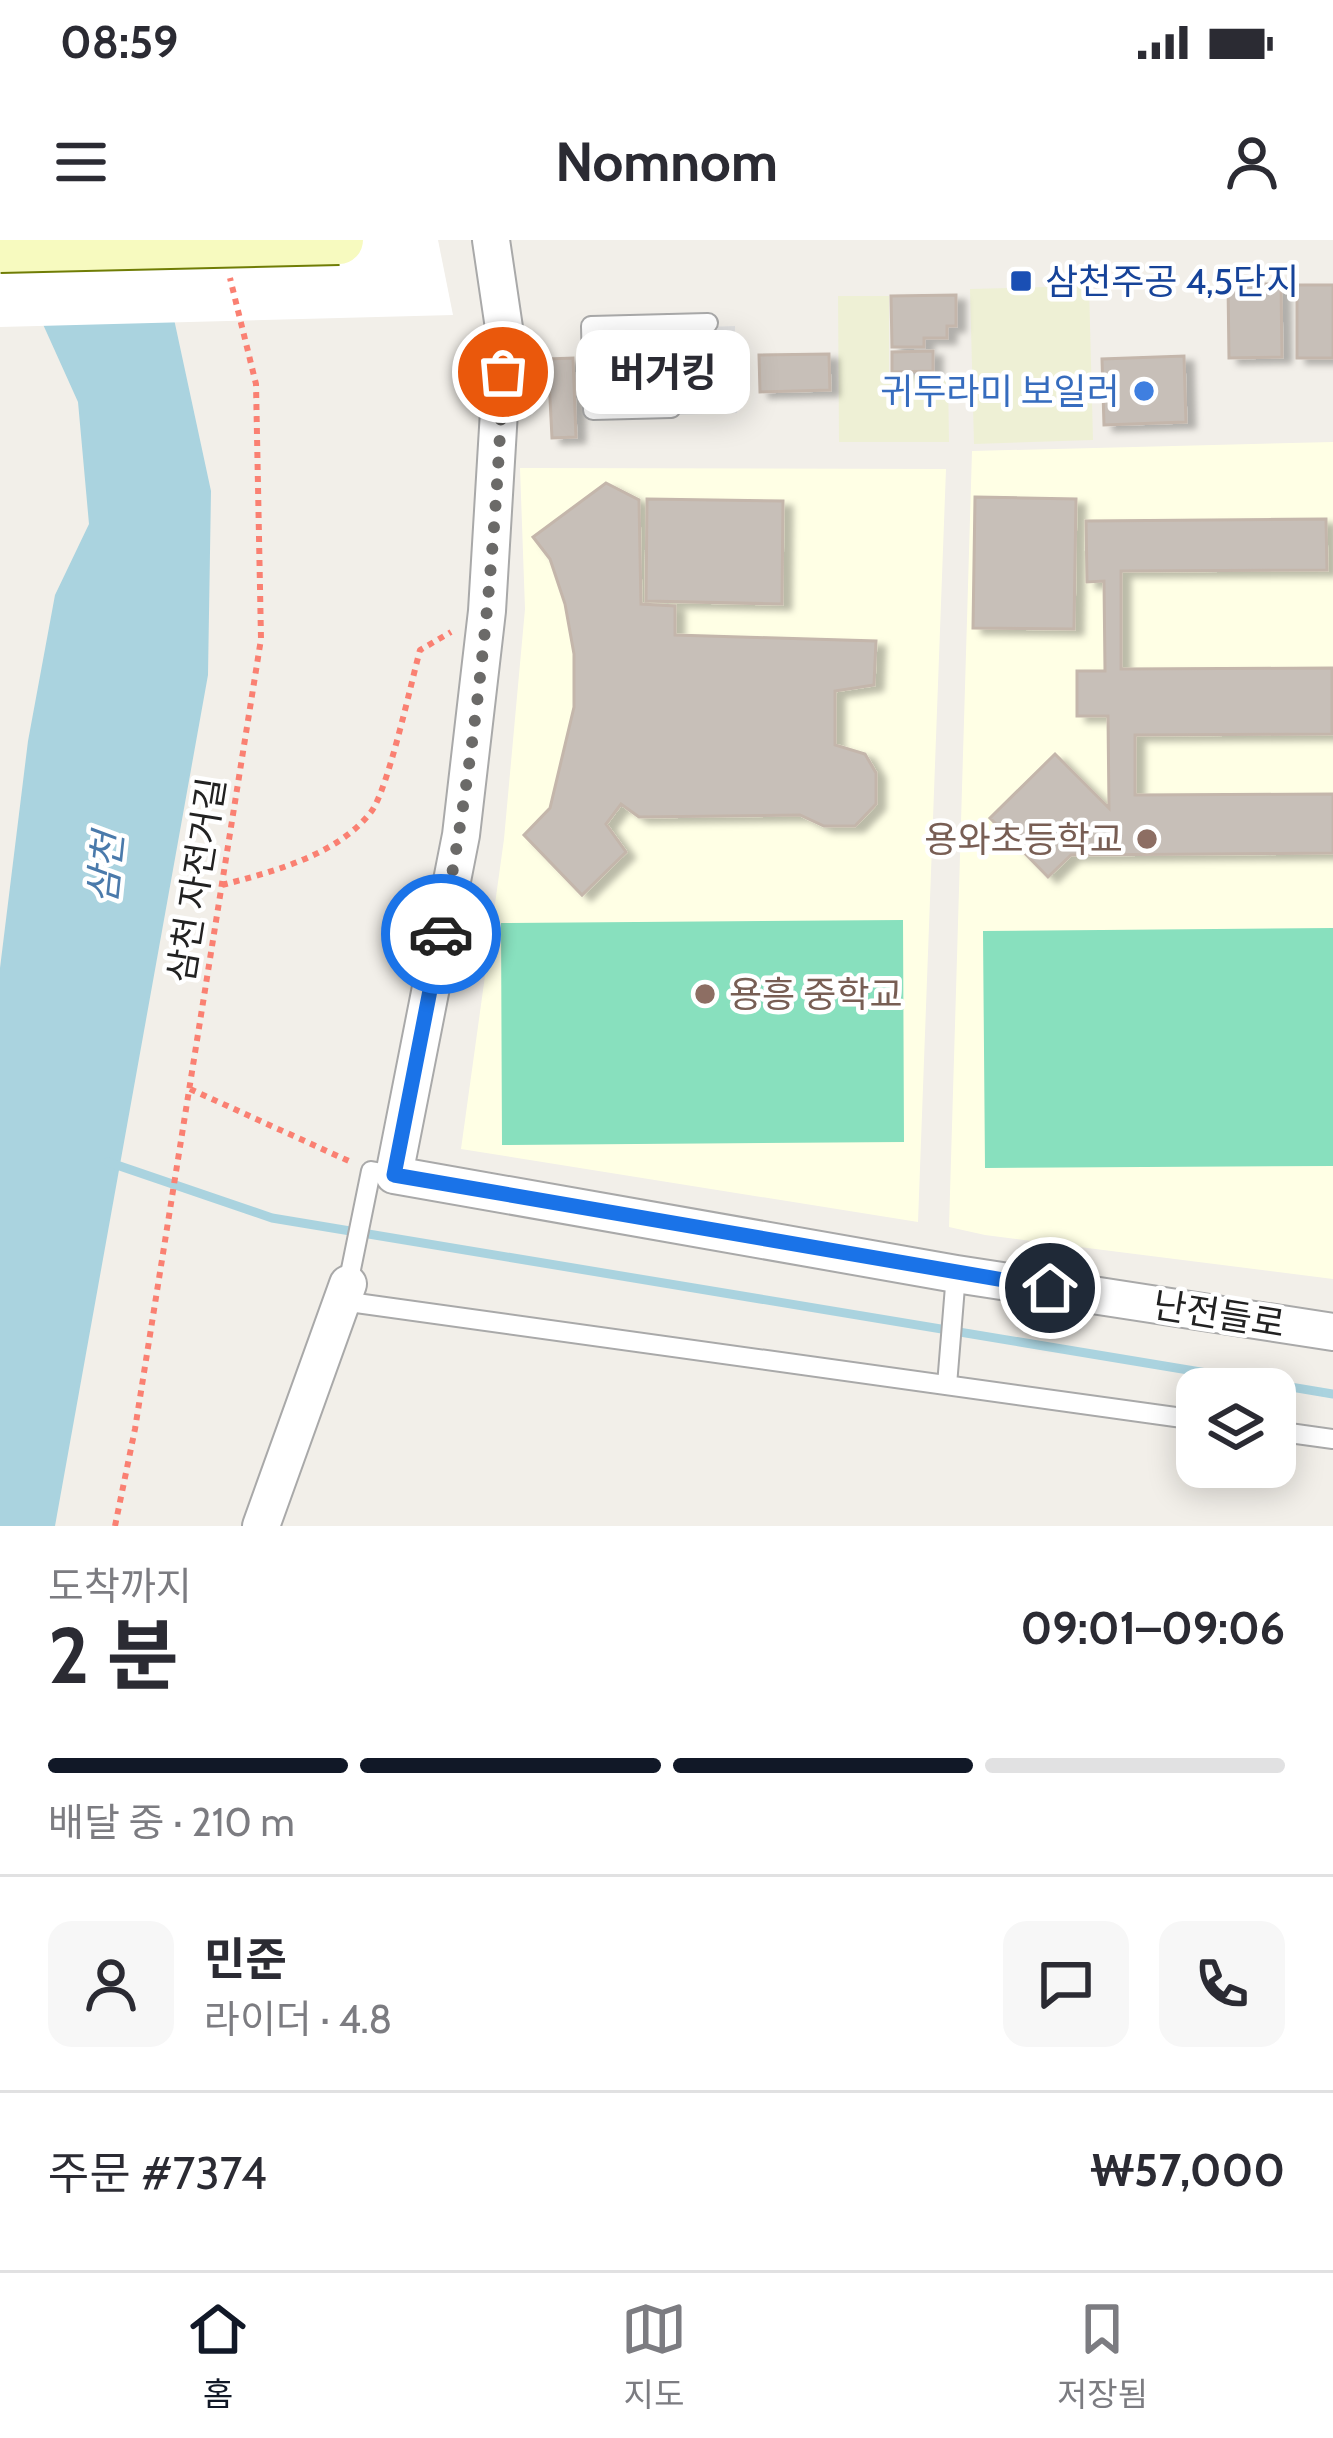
<!DOCTYPE html>
<html lang="ko">
<meta charset="utf-8">
<style>
body{margin:0;font-family:Cabin,"Noto Sans KR",sans-serif;background:#f7f7f7;color:#2b2b33;height:100vh;display:flex;flex-direction:column;font-size:45px;white-space:nowrap}
*{box-sizing:border-box;margin:0}
p{font-size:39px;color:#7c7c81}
.icon{flex:none;width:66px;height:66px;fill:none;stroke:currentColor;stroke-width:2;stroke-linecap:round;stroke-linejoin:round}
.map{position:relative;height:1286px;overflow:hidden}
.drawer{display:flex;flex-direction:column;background:#fff;flex:1}
.drawer>*{flex:none}
.controls{position:absolute;left:1176px;top:1128px;display:grid;gap:24px}
.controls a{display:grid;place-items:center;width:120px;height:120px;border-radius:24px;background:#fff;box-shadow:0 6px 30px #0003;font-size:60px}
.pin{position:absolute;display:grid;place-items:center;width:102px;height:102px;color:#fff;margin:-51px;border:6px solid #fff;border-radius:50%;box-shadow:0 3px 12px #0007}
.courier{position:absolute;display:grid;place-items:center;width:120px;height:120px;margin:-60px;border:9px solid #1a73e8;border-radius:50%;background:#fff;color:#222;box-shadow:0 3px 15px #0007}
.bubble{position:absolute;height:84px;border-radius:24px;background:#fff;box-shadow:0 6px 30px #0003;font-size:39px;font-weight:700;line-height:84px;text-align:center}
.head em{font-style:normal;font-weight:700}
.head div{display:flex;flex-direction:column-reverse}
.head{display:flex;align-items:center;justify-content:space-between;height:204px;padding:0 48px}
h1{font-size:78px;font-weight:700;line-height:90px}
.bar{display:grid;grid-template-columns:repeat(4,1fr);gap:18px 12px;align-content:center;height:144px;padding:0 48px}
.bar i{height:15px;border-radius:9px;background:#e1e1e2}
.bar .active{background:#111827}
.bar p{grid-column:span 4}
.line{display:flex;align-items:center;gap:30px;padding:0 48px;border-top:3px solid #e1e1e2}
.line div{flex:1}
.round{display:grid;place-items:center;flex:none;width:126px;height:126px;border-radius:24px;background:#f7f7f7}
.status{display:flex;justify-content:space-between;align-items:center;height:84px;padding:0 60px;background:#fff;direction:ltr}
.status svg{height:33px;fill:currentColor}
header{display:flex;justify-content:space-between;align-items:center;height:156px;padding:0 48px;background:#fff;font-size:54px;font-weight:700}
.tab-bar{display:flex;justify-content:space-around;align-items:center;height:168px;border-top:3px solid #e1e1e2;background:#fff;font-size:33px;color:#7c7c81}
.tab-bar a{display:grid;justify-items:center;gap:6px}
.tab-bar .active{color:#111827}
.map>svg:first-child{display:block}
</style>
<div class="status"><b>08:59</b><svg viewBox="0 0 49 12"><path d="M0 12V9h3v3zM5 12V6h3v6zM10 12V3h3v9zM15 12V0h3v12zM26 1h20v11H26zM47 4h2v5h-2z"/></svg></div>
<header><svg class="icon" aria-label="menu" viewBox="0 0 24 24"><path d="M4 6h16M4 12h16M4 18h16"/></svg>Nomnom<svg class="icon" aria-label="person" viewBox="0 0 24 24"><circle cx="12" cy="8" r="4"/><path d="M4 21q1-7 8-7t8 7"/></svg></header>
<div class="map">
<svg width="1333" height="1286" viewBox="0 0 1333 1286">
<defs>
<filter id="shadow"><feDropShadow dx="9" dy="5.5" stdDeviation="3" flood-color="#0004"/></filter>
</defs>
<rect width="100%" height="100%" fill="#f2efe9"/>
<path fill="#ffffe5" d="M1333 202V1039L985 995 949 987 972 211Z
M520 228 946 229 918 982 461 909 504 599 525 369Z"/>
<path fill="#eef0d5" d="M1089 46 1093 200 974 204 970 49Z
M838 56H889V135H948L949 202H839Z"/>
<path fill="#88e0be" d="M903 680 904 902 502 905 501 683Z
M1333 688V926L985 928 983 691Z"/>
<path fill="#e2e2e2" d="M735 86 737 173 676 175 673 88Z"/>
<path fill="#aad3df" d="M5 0H157L211 251 208 435 55 1286H0V728L28 501 55 355 89 284 78 162Z"/>
<path fill="#fff" d="M0 0H438L453 75 0 87Z"/>
<g fill="none" stroke-linecap="round" stroke-linejoin="round">
<path stroke="#aad3df" stroke-width="9" d="M108 922 272 978 1333 1154"/>
</g>
<path fill="#c7bfb8" stroke="#c4b6ab" stroke-width="3" filter="url(#shadow)" d="M1228 44H1281L1282 117 1229 118Z
M1297 45H1333V118H1297Z
M956 55V86H947V98H924V107H892L891 56Z
M660 88 662 149 648 165 602 166 600 90Z
M933 111V131L892 132V112Z
M829 114 830 150 760 152 759 115Z
M1184 116 1186 182 1104 185 1102 119Z
M573 118 576 197 552 198 548 119Z
M606 243 639 260 641 364 675 366V395L876 401 874 445 835 451V505L865 514 876 533V564L855 586H824L800 575 639 577 621 564 606 584 626 612 582 655 524 595 550 568 574 467V414L565 364 550 319 533 297Z
M975 257 1076 259 1074 389 973 388Z
M647 259 783 261 782 364 646 361Z
M1326 279 1327 330 1121 331V429L1332 428V494L1135 495V555L1333 554V613L1071 615 1048 637 990 578 1055 514 1109 568 1108 476H1077V431H1105L1104 341 1087 342 1086 281Z"/>
<g fill="none" stroke-linecap="round" stroke-linejoin="round">
<defs>
<path id="lane" d="M668 84 671 168 593 170 591 86 708 83
M348 1044 371 931 394 935
M342 1061 1197 1180
M947 1145 956 1034
M1275 1191 1333 1199"/>
<path id="street" d="M491 0 504 88 487 371 461 595 394 935 956 1034 1333 1092
M261 1286 348 1044"/>
</defs>
<use href="#lane" stroke="#a9a9a9" stroke-width="22"/>
<use href="#street" stroke="#a9a9a9" stroke-width="40"/>
<path stroke="#fa8072" stroke-width="6" stroke-dasharray="6 6" stroke-linecap="butt" d="M222 645C272 632 338 615 371 572 388 550 411 443 420 410L451 392
M190 849 351 922
M115 1286 135 1189 261 399 256 144 230 38"/>
<use href="#lane" stroke="#fff" stroke-width="18"/>
<use href="#street" stroke="#fff" stroke-width="36"/>
<defs>
<path id="secondary-bridge" d="M0 8 339 0"/>
</defs>
<use href="#secondary-bridge" stroke="#707d05" stroke-width="52" stroke-linecap="butt"/>
<use href="#secondary-bridge" stroke="#f7fabf" stroke-width="48"/>
</g>
<g fill="none" stroke-linecap="round" stroke-linejoin="round">
<path stroke="#6b6a68" stroke-width="12" stroke-dasharray="0 21.6" d="M441 694C477 509 495 320 503 132"/>
<path stroke="#1a73e8" stroke-width="15" d="M441 694 394 935 1050 1048"/>
</g>
<rect fill="#1a4fb4" stroke="#fff" stroke-width="4.5" x="1009" y="29" width="24" height="24" rx="6"/>
<circle fill="#3f7fe0" stroke="#fff" stroke-width="4.5" cx="1144" cy="151" r="12"/>
<g fill="#8d6e63" stroke="#fff" stroke-width="4.5">
<circle cx="1147" cy="599" r="12"/>
<circle cx="705" cy="754" r="12"/>
</g>
<g text-anchor="middle" dominant-baseline="central" stroke-width="9" stroke-linejoin="round" paint-order="stroke">
<g font-size="36" fill="#164399" stroke="#fff" text-anchor="start">
<text x="1045" y="41">삼천주공 4,5단지</text>
</g>
<g font-size="36" fill="#366cbe" stroke="#fff" text-anchor="end">
<text x="1120" y="151">귀두라미 보일러</text>
</g>
<g font-size="36" fill="#785e54" stroke="#fff" text-anchor="end">
<text x="1123" y="599">용와초등학교</text>
<text x="729" y="754" text-anchor="start">용흥 중학교</text>
</g>
<g font-size="36" fill="#222" stroke="#fff">
<text transform="translate(196 640) rotate(-81)">삼천 자전거길</text>
<text transform="translate(1219 1074) rotate(9)">난전들로</text>
</g>
<g font-size="39" font-style="italic" fill="#4a7aab" stroke="#fff">
<text transform="translate(105 628) rotate(-84)">삼천</text>
</g>
</g>
</svg>
<div class="controls">
<a><svg class="icon" aria-label="layers" viewBox="0 0 24 24"><path d="M12 4l9 5-9 5-9-5zM3 14l9 5 9-5"/></svg></a>
</div>
<div class="pin" style="left:503px;top:132px;background:#ea580c"><svg class="icon" aria-label="bag" viewBox="0 0 24 24"><path d="M5 8h14l-1 12H6zM9 8a3 3 0 0 1 6 0"/></svg></div>
<div class="pin" style="left:1050px;top:1048px;background:#1f2937"><svg class="icon" aria-label="home" viewBox="0 0 24 24"><path d="M3 11l9-7 9 7M6 9v11h12V9"/></svg></div>
<div class="courier" style="left:441px;top:694px"><svg class="icon" aria-label="car" viewBox="0 0 24 24"><path d="M5 17H2v-5l4-1 3-4h7l3 4 3 1v5h-3M9 17h6M6 11h13"/><circle cx="7" cy="17" r="2"/><circle cx="17" cy="17" r="2"/></svg></div>
<div class="bubble" style="left:576px;top:90px;width:174px">버거킹</div>
</div>
<section class="drawer">
<div class="head"><div><h1>2 분</h1><p>도착까지</p></div><em>09:01–09:06</em></div>
<div class="bar"><i class="active"></i><i class="active"></i><i class="active"></i><i></i><p>배달 중 · 210 m</p></div>
<div class="line" style="height:216px"><a class="round"><svg class="icon" aria-label="person" viewBox="0 0 24 24"><circle cx="12" cy="8" r="4"/><path d="M4 21q1-7 8-7t8 7"/></svg></a><div><b>민준</b><p>라이더 · 4.8</p></div><a class="round"><svg class="icon" aria-label="chat" viewBox="0 0 24 24"><path d="M4 5h16v11H9l-5 4z"/></svg></a><a class="round"><svg class="icon" aria-label="phone" viewBox="0 0 24 24"><path d="M5 4h4l2 5-3 2q2 4 5 5l2-3 5 2v4C11 20 4 13 5 4z"/></svg></a></div>
<div class="line" style="height:156px"><div>주문 #7374</div><b>₩57,000</b></div>
</section>
<nav class="tab-bar">
<a class="active"><svg class="icon" aria-label="home" viewBox="0 0 24 24"><path d="M3 11l9-7 9 7M6 9v11h12V9"/></svg>홈</a>
<a><svg class="icon" aria-label="map" viewBox="0 0 24 24"><path d="M3 6l6-2 6 2 6-2v14l-6 2-6-2-6 2zM9 4v14M15 6v14"/></svg>지도</a>
<a><svg class="icon" aria-label="saved" viewBox="0 0 24 24"><path d="M7 4h10v16l-5-4-5 4z"/></svg>저장됨</a>
</nav>
